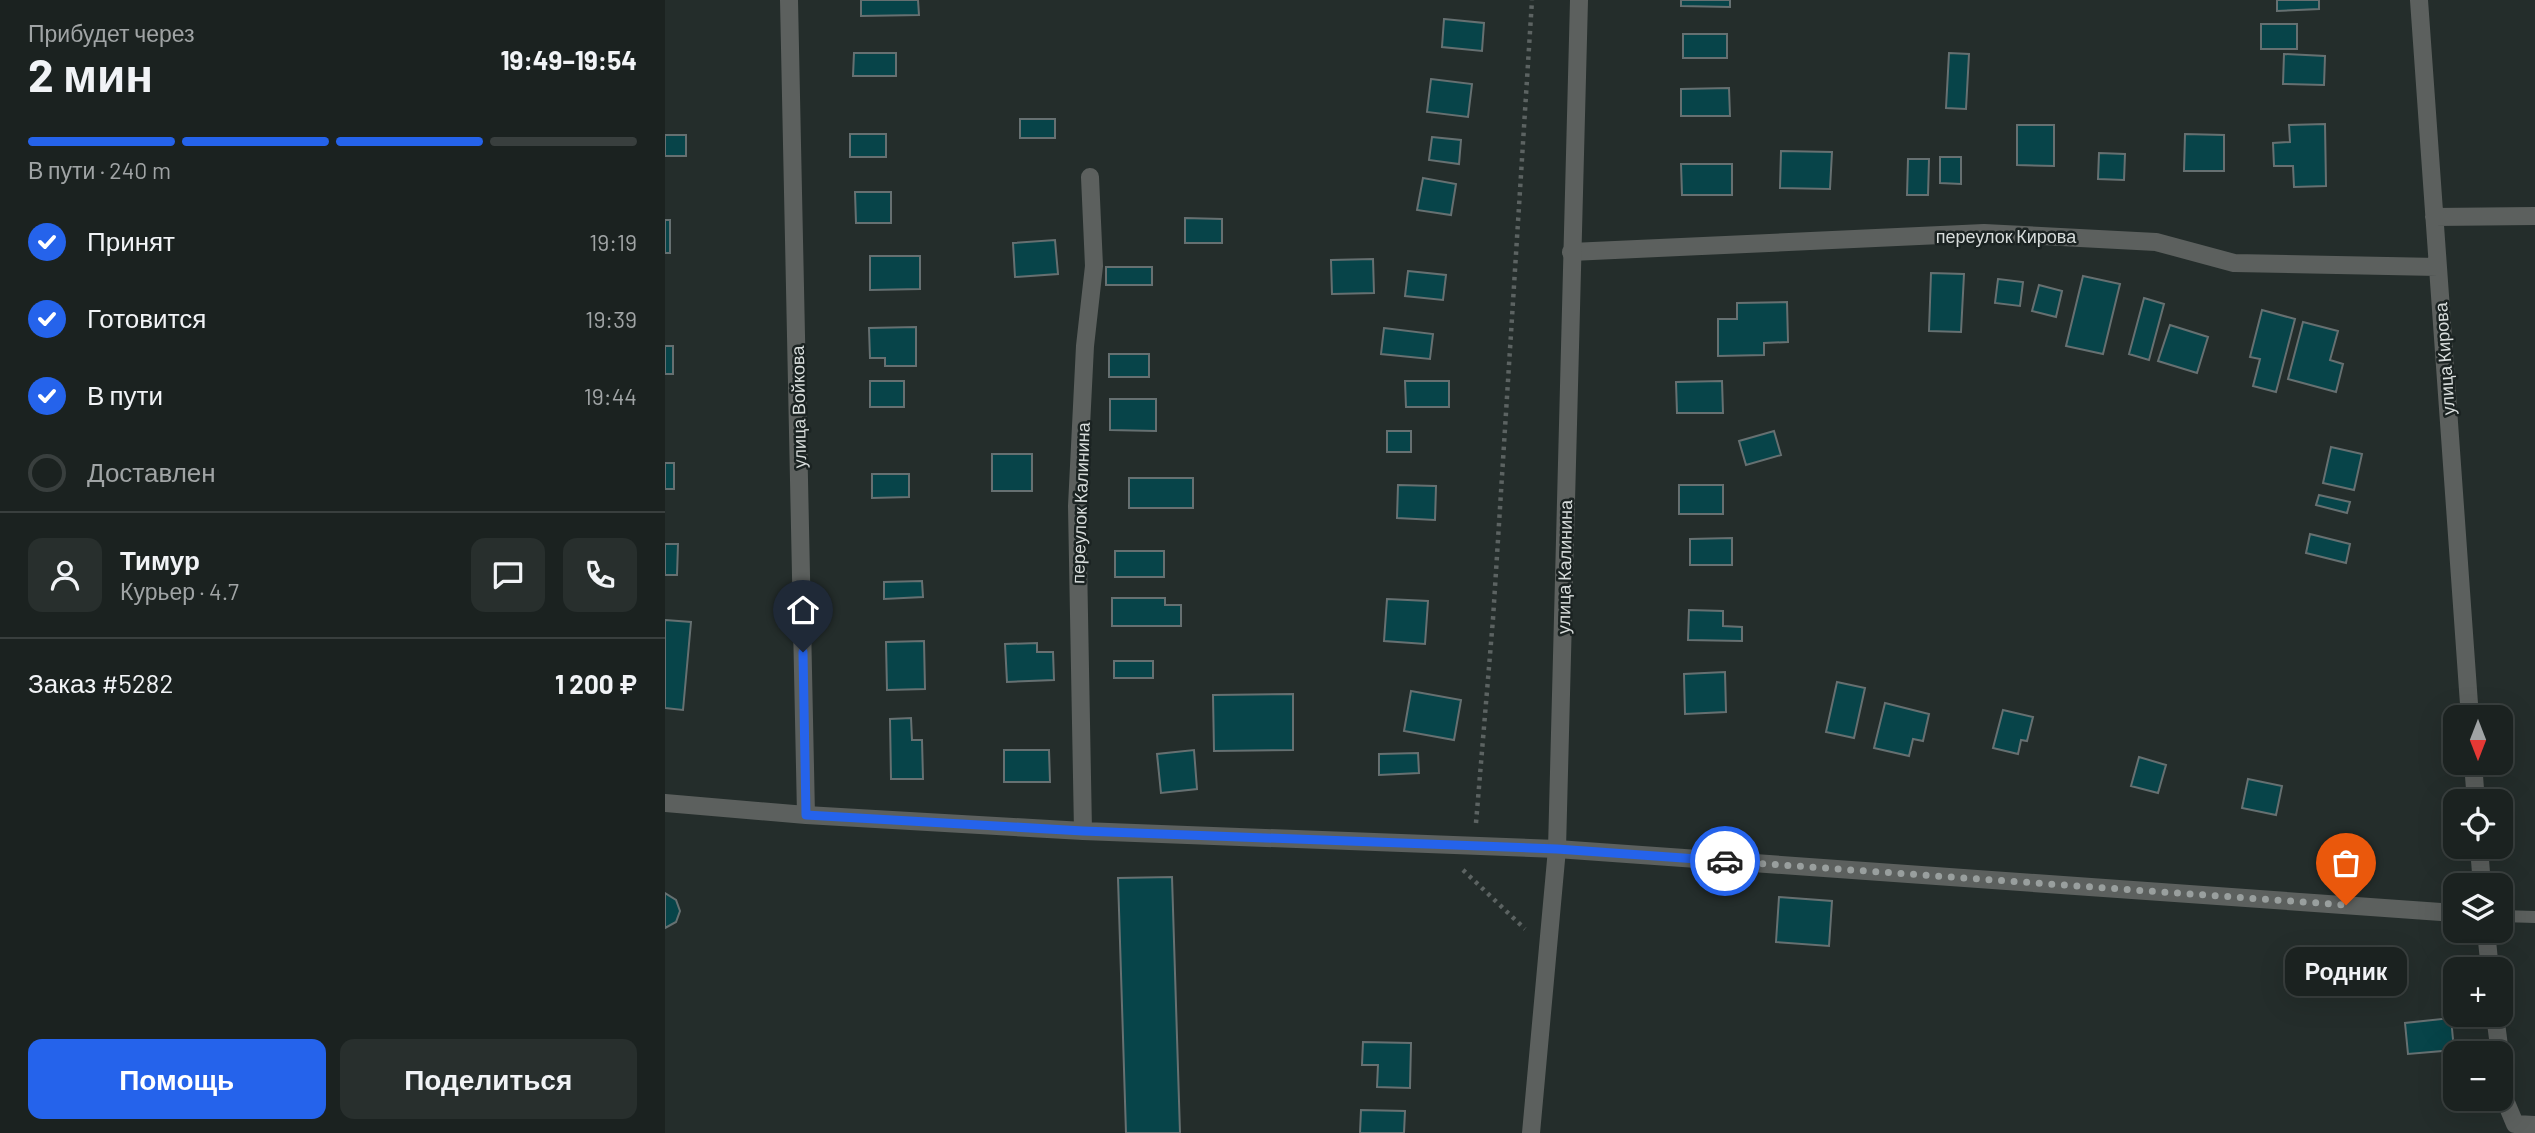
<!DOCTYPE html>
<html lang="ru">
<meta charset="utf-8">
<style>
body{margin:0;font-family:Barlow,sans-serif;background:#282f2d;color:#f1f3f6;height:100vh;display:flex;flex-direction:column;font-size:26px;white-space:nowrap}
*{box-sizing:border-box;margin:0}
p{font-size:23px;color:#a0a4a5}
.icon{flex:none;width:38px;height:38px;fill:none;stroke:currentColor;stroke-width:2;stroke-linecap:round;stroke-linejoin:round}
.map{position:relative;flex:1;overflow:hidden}
.panel{display:flex;flex-direction:column;background:#1b2220;width:665px}
.panel>*{flex:none}
.needle{width:46px;rotate:180deg}
.controls{position:absolute;left:1778px;top:705px;display:grid;gap:14px}
.controls a{display:grid;place-items:center;width:70px;height:70px;border-radius:14px;background:#1b2220;box-shadow:0 7px 28px #0002,0 0 0 2px #393f3e;font-size:35px}
.pin{position:absolute;display:grid;place-items:center;width:60px;height:60px;color:#fff;margin:-72px -30px;border-radius:50% 50% 50% 0;rotate:-45deg;box-shadow:0 0 7px #0007}
.pin .icon{rotate:45deg}
.courier{position:absolute;display:grid;place-items:center;width:70px;height:70px;margin:-35px;border:5px solid #2563eb;border-radius:50%;background:#fff;color:#222;box-shadow:0 2px 9px #0007}
.bubble{position:absolute;height:49px;border-radius:14px;background:#1b2220;box-shadow:0 7px 28px #0002,0 0 0 2px #393f3e;font-size:23px;font-weight:700;line-height:49px;text-align:center}
.head em{font-style:normal;font-weight:700}
.head div{display:flex;flex-direction:column-reverse}
.head{display:flex;align-items:center;justify-content:space-between;height:119px;padding:0 28px}
h1{font-size:46px;font-weight:700;line-height:52px}
.bar{display:grid;grid-template-columns:repeat(4,1fr);gap:10px 7px;align-content:center;height:84px;padding:0 28px}
.bar i{height:9px;border-radius:5px;background:#393f3e}
.bar .selected{background:#2563eb}
.bar p{grid-column:span 4}
.line{display:flex;align-items:center;gap:18px;padding:0 28px;border-top:2px solid #393f3e}
.line div{flex:1}
.round{display:grid;place-items:center;flex:none;width:74px;height:74px;border-radius:14px;background:#282f2d}
ol{padding:0 28px;list-style:none}
li{display:flex;align-items:center;gap:21px;height:77px}
li p{margin-inline-start:auto}
li .icon{padding:7px;border-radius:50%;background:#2563eb;color:#fff;stroke-width:4}
li:last-child{color:#a0a4a5}
li i{width:38px;height:38px;border:4px solid #393f3e;border-radius:50%}
.cta{display:flex;gap:14px;margin-top:auto;padding:14px 28px}
.cta a{flex:1;height:80px;border-radius:14px;background:#2563eb;color:#fff;font-size:28px;font-weight:700;line-height:80px;text-align:center}
.cta a+a{background:#282f2d;color:#f1f3f6}
main{display:flex;flex:1;min-height:0}
.map>svg:first-child{display:block}
</style>
<main>
<section class="panel">
<div class="head"><div><h1>2 мин</h1><p>Прибудет через</p></div><em>19:49–19:54</em></div>
<div class="bar"><i class="selected"></i><i class="selected"></i><i class="selected"></i><i></i><p>В пути · 240 m</p></div>
<ol>
<li><svg class="icon" aria-label="check" viewBox="0 0 24 24"><path d="M5 12l5 5 9-10"/></svg>Принят<p>19:19</p></li>
<li><svg class="icon" aria-label="check" viewBox="0 0 24 24"><path d="M5 12l5 5 9-10"/></svg>Готовится<p>19:39</p></li>
<li><svg class="icon" aria-label="check" viewBox="0 0 24 24"><path d="M5 12l5 5 9-10"/></svg>В пути<p>19:44</p></li>
<li><i></i>Доставлен</li>
</ol>
<div class="line" style="height:126px"><a class="round"><svg class="icon" aria-label="person" viewBox="0 0 24 24"><circle cx="12" cy="8" r="4"/><path d="M4 21q1-7 8-7t8 7"/></svg></a><div><b>Тимур</b><p>Курьер · 4.7</p></div><a class="round"><svg class="icon" aria-label="chat" viewBox="0 0 24 24"><path d="M4 5h16v11H9l-5 4z"/></svg></a><a class="round"><svg class="icon" aria-label="phone" viewBox="0 0 24 24"><path d="M5 4h4l2 5-3 2q2 4 5 5l2-3 5 2v4C11 20 4 13 5 4z"/></svg></a></div>
<div class="line" style="height:91px"><div>Заказ #5282</div><b>1 200 ₽</b></div>
<div class="cta"><a>Помощь</a><a>Поделиться</a></div>
</section>
<div class="map">
<svg width="1870" height="1133" viewBox="0 0 1870 1133">
<rect width="100%" height="100%" fill="#242d2b"/>
<path fill="#074449" stroke="#667071" stroke-width="2" d="M196 0H253L254 15 196 16Z
M1016 0H1065V7L1016 6Z
M1612 0H1654V9L1612 11Z
M779 19 819 23 817 51 777 47Z
M1596 24H1632V49H1596Z
M1018 34H1062V58H1018Z
M189 53H231V76H188Z
M1284 53 1304 54 1301 109 1281 108Z
M1619 54 1660 56 1659 85 1618 84Z
M766 79 807 84 803 117 762 112Z
M1064 88 1065 116H1016V89Z
M355 119H390V138H355Z
M1660 124 1661 186 1629 187 1628 166H1609L1608 143 1625 142 1624 125Z
M1352 125H1389V166L1352 165Z
M185 134H221V157H185Z
M1520 134 1559 135V171H1519Z
M0 135H21V156H0Z
M767 137 796 140 794 164 764 160Z
M1116 151 1167 152 1165 189 1115 188Z
M1434 153 1460 154 1459 180 1433 179Z
M1275 157H1296V184L1275 183Z
M1243 159H1264L1263 195H1242Z
M1016 164H1067V195H1017Z
M758 178 791 184 786 215 752 210Z
M190 192H226V223H191Z
M520 218 557 219V243H520Z
M0 220H5V253H0Z
M390 240 393 274 350 277 348 243Z
M205 256H255V289L205 290Z
M708 259 709 293 667 294 666 260Z
M441 267H487V285H441Z
M743 271 781 275 778 300 740 296Z
M1266 273 1299 274 1296 332 1264 331Z
M1418 276 1455 284 1438 354 1401 346Z
M1333 279 1358 282 1355 306 1330 303Z
M1374 285 1397 291 1391 317 1367 311Z
M1479 298 1499 304 1484 360 1464 354Z
M1122 302 1123 342 1099 343V355L1053 356V319H1072V303Z
M1597 310 1630 319 1611 392 1588 386 1595 359 1585 357Z
M1638 322 1673 331 1665 360 1678 364 1671 392 1623 379Z
M1505 325 1543 337 1532 373 1493 361Z
M251 327V366H220V358H205L204 328Z
M719 328 768 334 765 359 716 354Z
M0 346H8V374H0Z
M444 354H484V377H444Z
M205 381H239V407H205Z
M740 381H784V407H741Z
M1057 381 1058 413H1012L1011 382Z
M445 399H491V431L445 430Z
M722 431H746V452H722Z
M1109 431 1116 455 1081 465 1074 441Z
M1666 447 1697 454 1689 490 1658 483Z
M327 454H367V491H327Z
M0 463H9V489H0Z
M207 474H244V497L207 498Z
M464 478H528V508H464Z
M733 485 771 486 770 520 732 518Z
M1014 485H1058V514H1014Z
M1654 495 1685 502 1682 513 1651 505Z
M1645 534 1685 544 1681 563 1641 553Z
M1067 538V565H1025V539Z
M0 544H13L12 575H0Z
M450 551H499V577H450Z
M257 581 258 597 219 599V582Z
M447 598H500V605H516V626H447Z
M722 599 763 601 760 644 719 641Z
M1024 610 1058 611V626L1077 627V641L1023 640Z
M0 620 26 622 18 710 0 708Z
M259 641 260 689 222 690 221 642Z
M372 643V652H388L389 680 342 682 340 644Z
M449 661H488V678H449Z
M1060 672 1061 712 1020 714 1019 674Z
M1172 682 1200 688 1189 738 1161 732Z
M746 691 796 700 789 740 739 731Z
M628 694V750L549 751 548 695Z
M1220 703 1264 714 1258 741 1248 739 1244 756 1209 748Z
M1338 710 1368 717 1362 741 1356 740 1353 754 1328 748Z
M246 718 247 740H257L258 779H226L225 719Z
M339 750H384L385 782H339Z
M529 750 532 789 496 793 492 754Z
M753 753 754 773 714 775V754Z
M1474 757 1501 765 1493 793 1466 786Z
M1583 779 1617 786 1611 815 1577 808Z
M507 877 515 1133H461L453 878Z
M0 893 11 900 15 911 11 922 0 928Z
M1114 897 1167 901 1164 946 1111 942Z
M1786 1018 1789 1050 1743 1054 1740 1023Z
M698 1042 746 1043 745 1088 712 1087 713 1065H697Z
M696 1110 740 1111 739 1133H695Z"/>
<g fill="none" stroke-linecap="round" stroke-linejoin="round">
<path stroke="#5c6362" stroke-width="4.5" stroke-dasharray="3.5 5" stroke-linecap="butt" d="M811 823 828 619 867 0
M798 870 860 929"/>
<path stroke="#5c605e" stroke-width="12" d="M1836 916 1870 917"/>
<path stroke="#5c605e" stroke-width="18" d="M124 0 141 815
M1754 0 1805 718
M1769 217 1870 216
M906 252 1319 233 1491 242 1569 263 1773 267
M1808 763 1811 802
M0 803 141 815 418 831 892 849 1790 913
M418 831 412 506 420 346 429 266 425 177
M1814 847 1817 886
M1821 931 1825 970
M1830 1015 1835 1054
M1836 1064 1840 1100 1850 1124 1870 1125"/>
<path stroke="#5c605e" stroke-width="18" d="M866 1133 892 849 914 0"/>
</g>
<g fill="none" stroke-linecap="round" stroke-linejoin="round">
<path stroke="#999f9e" stroke-width="7" stroke-dasharray="0 12.6" d="M1060 861 1681 905"/>
<path stroke="#2563eb" stroke-width="9" d="M138 652 141 815 418 831 892 849 1060 861"/>
</g>
<g text-anchor="middle" dominant-baseline="central" stroke-width="5" stroke-linejoin="round" paint-order="stroke">
<g font-size="18" fill="#d8dddc" stroke="#1b2322">
<text x="1341" y="236">переулок Кирова</text>
<text transform="translate(1779 359) rotate(-94)">улица Кирова</text>
<text transform="translate(133 407) rotate(-91)">улица Войкова</text>
<text transform="translate(415 503) rotate(-88)">переулок Калинина</text>
<text transform="translate(899 567) rotate(-89)">улица Калинина</text>
</g>
</g>
</svg>
<div class="controls">
<a><svg class="needle" viewBox="-14 -14 28 28"><path d="M0-13l5 13h-10z" fill="#e53935"/><path d="M0 13l5-13h-10z" fill="#a0a4a5"/></svg></a>
<a><svg class="icon" aria-label="locate" viewBox="0 0 24 24"><circle cx="12" cy="12" r="6"/><path d="M12 2v4M12 18v4M2 12h4M18 12h4"/></svg></a>
<a><svg class="icon" aria-label="layers" viewBox="0 0 24 24"><path d="M12 4l9 5-9 5-9-5zM3 14l9 5 9-5"/></svg></a>
<a>+</a>
<a>−</a>
</div>
<div class="pin" style="left:1681px;top:905px;background:#ea580c"><svg class="icon" aria-label="bag" viewBox="0 0 24 24"><path d="M5 8h14l-1 12H6zM9 8a3 3 0 0 1 6 0"/></svg></div>
<div class="pin" style="left:138px;top:652px;background:#1f2937"><svg class="icon" aria-label="home" viewBox="0 0 24 24"><path d="M3 11l9-7 9 7M6 9v11h12V9"/></svg></div>
<div class="courier" style="left:1060px;top:861px"><svg class="icon" aria-label="car" viewBox="0 0 24 24"><path d="M5 17H2v-5l4-1 3-4h7l3 4 3 1v5h-3M9 17h6M6 11h13"/><circle cx="7" cy="17" r="2"/><circle cx="17" cy="17" r="2"/></svg></div>
<div class="bubble" style="left:1620px;top:947px;width:122px">Родник</div>
</div>
</main>
